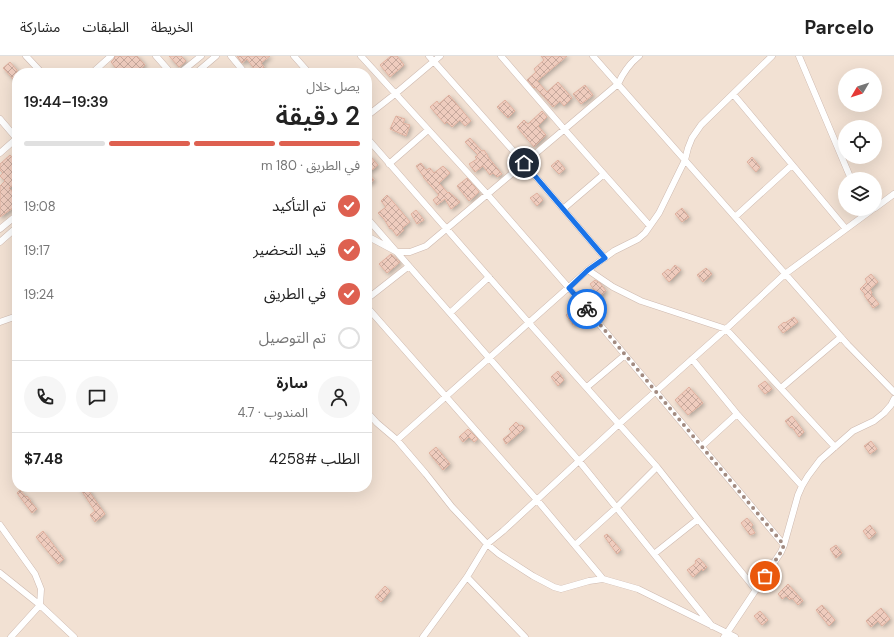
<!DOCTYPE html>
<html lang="ar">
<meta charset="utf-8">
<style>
body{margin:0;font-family:"DM Sans","Noto Sans Arabic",sans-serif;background:#f6f6f6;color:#222;direction:rtl;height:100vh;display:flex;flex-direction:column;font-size:15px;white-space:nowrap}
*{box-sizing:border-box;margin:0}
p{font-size:13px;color:#767676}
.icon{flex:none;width:22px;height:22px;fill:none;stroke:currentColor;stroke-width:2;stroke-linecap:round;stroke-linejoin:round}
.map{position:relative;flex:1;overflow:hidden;direction:ltr}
.drawer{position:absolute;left:12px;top:12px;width:360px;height:424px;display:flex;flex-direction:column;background:#fff;border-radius:16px;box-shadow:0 4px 16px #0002;direction:rtl}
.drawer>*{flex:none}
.needle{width:26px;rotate:231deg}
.buttons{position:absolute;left:838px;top:12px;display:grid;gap:8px}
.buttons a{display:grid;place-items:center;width:44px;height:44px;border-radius:50%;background:#fff;box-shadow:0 4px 16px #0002;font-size:20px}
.pin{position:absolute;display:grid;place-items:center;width:34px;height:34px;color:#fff;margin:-17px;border:2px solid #fff;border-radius:50%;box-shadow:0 1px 4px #0007}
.courier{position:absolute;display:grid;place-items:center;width:40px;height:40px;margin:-20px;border:3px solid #1a73e8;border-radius:50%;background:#fff;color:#222;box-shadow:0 1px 5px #0007}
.overview em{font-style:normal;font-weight:600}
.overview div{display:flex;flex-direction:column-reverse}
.overview{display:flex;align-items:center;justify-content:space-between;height:68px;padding:0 12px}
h1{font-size:26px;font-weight:600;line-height:30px}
.bar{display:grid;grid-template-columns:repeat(4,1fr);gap:6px 4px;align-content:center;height:48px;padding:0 12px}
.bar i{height:5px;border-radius:3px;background:#e0e0e0}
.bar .active{background:#de6050}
.bar p{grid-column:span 4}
.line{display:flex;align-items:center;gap:10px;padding:0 12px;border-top:1px solid #e0e0e0}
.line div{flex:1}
.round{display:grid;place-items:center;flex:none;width:42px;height:42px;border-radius:21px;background:#f6f6f6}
ol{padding:0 12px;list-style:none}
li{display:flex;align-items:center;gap:12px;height:44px}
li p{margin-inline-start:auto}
li .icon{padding:4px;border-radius:50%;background:#de6050;color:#fff;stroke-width:4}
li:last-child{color:#767676}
li i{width:22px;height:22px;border:2px solid #e0e0e0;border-radius:50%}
header{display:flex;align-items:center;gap:24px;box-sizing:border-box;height:56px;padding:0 20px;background:#fff;border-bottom:1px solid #e0e0e0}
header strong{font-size:19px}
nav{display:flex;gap:22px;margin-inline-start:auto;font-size:14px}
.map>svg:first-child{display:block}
</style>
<header>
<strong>Parcelo</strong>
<nav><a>الخريطة</a><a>الطبقات</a><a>مشاركة</a></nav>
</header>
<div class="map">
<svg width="894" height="581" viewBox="0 0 894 581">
<defs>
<pattern id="building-cross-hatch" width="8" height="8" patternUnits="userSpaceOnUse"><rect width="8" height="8" fill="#efccbe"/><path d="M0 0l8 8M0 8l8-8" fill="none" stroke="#c6a89c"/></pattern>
<filter id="shadow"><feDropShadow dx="2" dy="2" stdDeviation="2" flood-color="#0004"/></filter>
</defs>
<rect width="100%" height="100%" fill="#fbf0e5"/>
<path fill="#f2e1d3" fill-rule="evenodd" d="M0 0H894V581H0ZM17 17H367V431H17ZM845 19H875V49H845ZM845 71H875V101H845ZM845 123H875V153H845Z"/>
<path fill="url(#building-cross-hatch)" stroke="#e0b19f" filter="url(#shadow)" d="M115 0H137L145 9 136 17H120L111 6 114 3Z
M169 0H181L186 5 179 11Z
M237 0H270L261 7 264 11 257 17 247 3 242 7Z
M391 0H397L404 9 390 21 380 9Z
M541 0H567L537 25 547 36 558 26 572 42 564 50 560 45 553 51 535 31 534 32 527 24 536 16 534 13 544 4Z
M10 6 17 14V21L14 24 3 12Z
M585 29 593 39 581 48 573 38Z
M449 39 471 65 465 70 460 64 452 71 447 66 445 68 430 51 437 45 439 48Z
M505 44 515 55 508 62 497 51Z
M542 55 547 61 538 70 546 79 534 91 517 71 524 64 528 68Z
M396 60 405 63 403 67 410 69 406 80 390 73Z
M470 82 482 95 484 94 488 100V101L502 118 497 121 493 117 490 119 483 110 475 116 469 108 477 103 475 101 478 99 465 86Z
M10 99 17 107V120L14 122 17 126 9 132 17 141V149L0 161V130L5 125 0 120 3 117 0 114V108Z
M370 100 378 109 368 117 374 124 367 129V103Z
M752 101 760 111 756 116 747 106Z
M558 104 565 113 559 118 551 110Z
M421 107 426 114 430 112 434 117 443 110 450 117 439 127 448 137 449 136 460 146 451 153 445 143 437 149 433 144 439 139 423 121H424L416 110Z
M467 122 479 136 469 145 457 130Z
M537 137 543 144 537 150 530 142Z
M387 139 395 148 410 166 402 172 404 174 397 180 391 172 390 173 384 163 378 157 386 151 381 145Z
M682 152 689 161 682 166 675 158Z
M416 154 424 164 417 168 411 158Z
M391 198 400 206 387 217 379 208Z
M675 209 681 214 669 226 662 218 668 213 670 215Z
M706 212 712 218 703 226 697 219Z
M871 218 878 226 870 233 872 237 871 238 879 248 873 252 864 239 865 238 860 233 867 226 865 223Z
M595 224 600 227 606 235 599 241 590 228Z
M573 254 580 264 573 269 566 259Z
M794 261 798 266 783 277 778 271 784 266 785 267Z
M558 315 564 324 558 330 551 321Z
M765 325 772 333 765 338 758 330Z
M689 331 703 347 688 359 675 344Z
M792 360 804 376 799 381 792 371 791 372 785 365Z
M516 366 520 370 522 369 525 372 506 388 503 383 512 376 509 373Z
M468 373 478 383 474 386 469 381 463 386 459 381Z
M871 385 877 393 870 398 864 390Z
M436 391 450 408 443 414 429 397Z
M79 431H86L105 458 95 466 90 459 95 455Z
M20 434 26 441 27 440 31 445H30L37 453 32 457 17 437Z
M747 462 753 469 751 471 755 477 750 479 741 467Z
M870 469 876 477 869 483 863 475Z
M43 475 64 503 58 508 36 481Z
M607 478 621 494 617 498 604 480Z
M836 489 842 497 836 502 830 493Z
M699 502 707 511 703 515 702 513 693 521 687 514 696 507 695 505Z
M788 528 803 545 798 549 792 542 790 544 786 540 782 543 778 538Z
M385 530 390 535 381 546 375 541Z
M822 549 835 564 829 570 816 554Z
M881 552 890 563 882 570 878 565 871 571 866 565Z
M760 555 768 564 762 569 754 560Z"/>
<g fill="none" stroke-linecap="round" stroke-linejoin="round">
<defs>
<path id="minor" d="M26 0 42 17
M156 0 171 17
M231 0 245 17
M294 0 309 17
M361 0 487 138 569 232 784 489
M429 0 524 107 605 202
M501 0 564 73 650 170
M593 0 848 289 894 336
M799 0 851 123
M92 17 111 0
M180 17 201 0
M196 17 216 0
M733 38 846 173
M367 60 395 38 440 0
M0 63 17 83
M367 82 529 267 657 411 698 463 756 534
M0 97 17 82
M389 108 428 74
M875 152 894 138
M563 153 604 118
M735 161 792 109
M367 162 579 405 712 570
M0 173 17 159
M367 180 397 196H410L426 190 618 28C623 17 629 8 639 0
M0 186 17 171
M588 214 613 231 641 245 726 273 835 391
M367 243 409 210
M367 251 537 444 603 523
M450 257 489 221
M0 266 17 260
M692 303 737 358 802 430
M587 331 625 299
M781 332 841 281
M367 356 377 367 397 384 426 418 452 451 487 488 499 498 533 520 554 531 561 533 589 525 603 523 638 533 735 581
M397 384 588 214 614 195 638 183 645 177 659 157 685 104 688 92 692 82 701 69 772 0
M702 390 737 358
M0 469 35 518 41 533 40 549 11 581
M575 489 616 452 657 411
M654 498 698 463
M0 517 40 549 74 581
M467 521 525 581
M423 581 467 521 487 488 503 475 619 368 726 273 785 218 873 153
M724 581 727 577 781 496 784 489 798 439 802 430 808 420 820 404 853 375 874 365 884 357 891 349 894 343"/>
</defs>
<use href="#minor" stroke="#ceb9af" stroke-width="7"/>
<use href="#minor" stroke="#fff" stroke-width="6"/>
</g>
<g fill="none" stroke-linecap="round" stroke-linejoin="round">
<path stroke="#a28b81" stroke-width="4" stroke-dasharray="0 7.2" d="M587 253 784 489 781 496 765 520"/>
<path stroke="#1a73e8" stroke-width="5" d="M524 107 605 202 588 214 569 232 587 253"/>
</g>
</svg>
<div class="buttons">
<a><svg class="needle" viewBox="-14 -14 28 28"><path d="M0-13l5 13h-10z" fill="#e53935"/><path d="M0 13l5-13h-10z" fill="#767676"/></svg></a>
<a><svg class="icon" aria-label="locate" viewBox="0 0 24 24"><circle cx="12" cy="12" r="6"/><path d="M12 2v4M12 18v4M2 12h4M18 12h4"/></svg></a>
<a><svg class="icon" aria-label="layers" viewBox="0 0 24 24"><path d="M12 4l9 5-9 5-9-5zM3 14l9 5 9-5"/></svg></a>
</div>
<div class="pin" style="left:765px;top:520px;background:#ea580c"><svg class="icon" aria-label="bag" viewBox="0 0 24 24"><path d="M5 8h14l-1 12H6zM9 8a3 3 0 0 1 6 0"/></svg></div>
<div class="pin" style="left:524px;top:107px;background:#1f2937"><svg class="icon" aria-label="home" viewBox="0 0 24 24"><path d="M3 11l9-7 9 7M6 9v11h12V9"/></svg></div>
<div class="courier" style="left:587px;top:253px"><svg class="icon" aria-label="bike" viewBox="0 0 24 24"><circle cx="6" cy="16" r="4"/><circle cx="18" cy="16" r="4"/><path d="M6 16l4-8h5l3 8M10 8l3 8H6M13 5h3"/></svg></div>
<section class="drawer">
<div class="overview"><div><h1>2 دقيقة</h1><p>يصل خلال</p></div><em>19:39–19:44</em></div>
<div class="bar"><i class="active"></i><i class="active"></i><i class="active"></i><i></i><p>في الطريق · 180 m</p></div>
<ol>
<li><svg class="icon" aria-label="check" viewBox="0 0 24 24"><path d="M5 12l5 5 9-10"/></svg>تم التأكيد<p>19:08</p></li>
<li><svg class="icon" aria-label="check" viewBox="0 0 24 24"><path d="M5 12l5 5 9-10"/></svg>قيد التحضير<p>19:17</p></li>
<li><svg class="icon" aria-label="check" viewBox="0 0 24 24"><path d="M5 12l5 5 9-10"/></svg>في الطريق<p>19:24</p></li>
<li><i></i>تم التوصيل</li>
</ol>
<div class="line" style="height:72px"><a class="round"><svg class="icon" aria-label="person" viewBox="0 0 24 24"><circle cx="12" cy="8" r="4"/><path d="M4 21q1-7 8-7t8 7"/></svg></a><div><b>سارة</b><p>المندوب · 4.7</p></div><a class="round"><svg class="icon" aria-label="chat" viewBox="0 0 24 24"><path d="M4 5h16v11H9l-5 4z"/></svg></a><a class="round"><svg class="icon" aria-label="phone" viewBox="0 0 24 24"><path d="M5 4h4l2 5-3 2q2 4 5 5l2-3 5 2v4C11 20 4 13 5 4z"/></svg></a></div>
<div class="line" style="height:52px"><div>الطلب #4258</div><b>$7.48</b></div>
</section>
</div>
